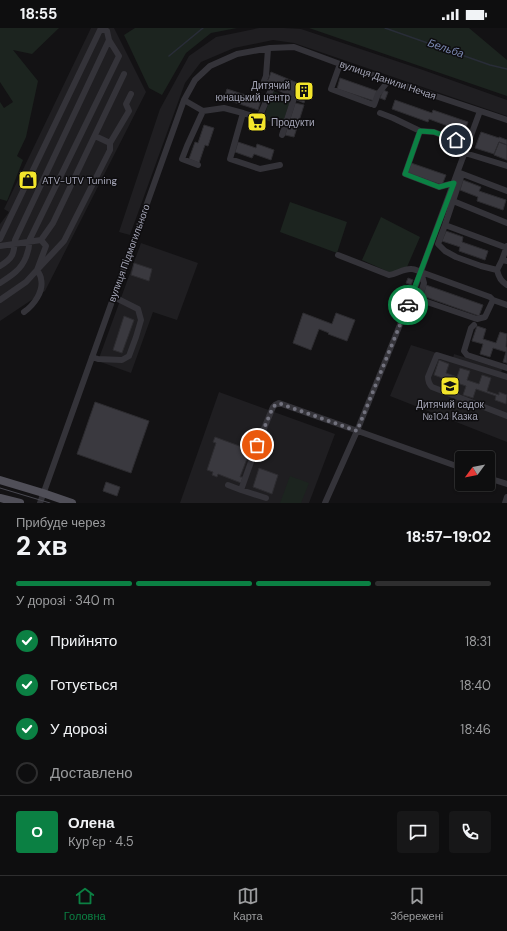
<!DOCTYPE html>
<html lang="uk">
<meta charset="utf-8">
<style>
body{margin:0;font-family:"DM Sans",sans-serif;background:#171718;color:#f1f3f6;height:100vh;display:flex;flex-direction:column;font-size:15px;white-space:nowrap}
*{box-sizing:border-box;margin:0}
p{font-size:13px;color:#9b9c9e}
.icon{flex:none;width:22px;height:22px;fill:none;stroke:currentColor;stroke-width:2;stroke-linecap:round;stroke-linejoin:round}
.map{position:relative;height:475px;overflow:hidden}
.details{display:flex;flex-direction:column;background:#0e0e0f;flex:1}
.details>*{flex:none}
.needle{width:26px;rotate:238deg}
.controls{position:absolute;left:455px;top:423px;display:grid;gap:8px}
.controls a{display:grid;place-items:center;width:40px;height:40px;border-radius:4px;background:#0e0e0f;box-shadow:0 1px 3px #0004,0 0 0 1px #2e2e2f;font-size:20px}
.pin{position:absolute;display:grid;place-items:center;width:34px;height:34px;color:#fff;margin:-17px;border:2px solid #fff;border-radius:50%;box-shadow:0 1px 4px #0007}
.courier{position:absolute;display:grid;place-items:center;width:40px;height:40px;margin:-20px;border:3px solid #0b8043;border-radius:50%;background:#fff;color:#222;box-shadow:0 1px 5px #0007}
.overview em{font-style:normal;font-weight:800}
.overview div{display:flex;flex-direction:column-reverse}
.overview{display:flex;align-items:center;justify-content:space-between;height:68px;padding:0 16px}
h1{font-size:26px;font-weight:800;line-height:30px}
.bar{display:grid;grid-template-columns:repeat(4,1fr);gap:6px 4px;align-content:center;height:48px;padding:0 16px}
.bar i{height:5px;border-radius:3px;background:#2e2e2f}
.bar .current{background:#0b8043}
.bar p{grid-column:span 4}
.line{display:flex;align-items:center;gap:10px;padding:0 16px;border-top:1px solid #2e2e2f}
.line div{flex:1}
.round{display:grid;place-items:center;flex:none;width:42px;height:42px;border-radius:4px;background:#171718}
ol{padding:0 16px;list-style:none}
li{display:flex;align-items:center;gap:12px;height:44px}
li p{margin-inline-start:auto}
li .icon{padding:4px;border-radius:50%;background:#0b8043;color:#fff;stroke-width:4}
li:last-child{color:#9b9c9e}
li i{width:22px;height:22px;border:2px solid #2e2e2f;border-radius:50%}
.status{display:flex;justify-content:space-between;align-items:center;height:28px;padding:0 20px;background:#0e0e0f;direction:ltr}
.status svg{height:11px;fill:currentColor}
.dock{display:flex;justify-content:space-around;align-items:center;height:56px;border-top:1px solid #2e2e2f;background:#0e0e0f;font-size:11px;color:#9b9c9e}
.dock a{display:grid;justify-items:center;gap:2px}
.dock .current{color:#0b8043}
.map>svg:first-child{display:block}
</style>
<div class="status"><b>18:55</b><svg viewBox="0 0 49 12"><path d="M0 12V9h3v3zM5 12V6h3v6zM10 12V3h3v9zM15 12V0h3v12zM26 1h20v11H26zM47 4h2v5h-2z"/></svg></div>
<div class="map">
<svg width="507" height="475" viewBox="0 0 507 475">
<rect width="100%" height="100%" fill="#131214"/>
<path fill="#1f1e21" d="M91 0H114L146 64 45 263 0 293V196L9 184 4 181Z
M259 0H284L301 1 423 42 507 72V88L294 15 273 12 234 20 201 34 185 55 130 207 119 204 160 81 189 28 216 9Z
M141 215 198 235 177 292 153 284 131 345 98 333Z
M411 317 453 330 454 326 502 341 501 346 507 348V414L390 368Z
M219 364 335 406 309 475H180Z"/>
<path fill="#1c241f" d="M0 0H59L32 26 13 22 38 53 26 109 17 128 23 132 7 173 0 171V74L4 80 13 74 0 54Z
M135 0H237L211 5 186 25 162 67 149 60 124 7Z
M309 0H469L507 32V68Z
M273 63 291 70 282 98 263 91Z
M290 174 347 194 337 225 280 204Z
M381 189 420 209 407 239 391 245 362 232Z
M290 448 309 455 301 475H280Z"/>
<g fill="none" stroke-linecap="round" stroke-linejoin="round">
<path stroke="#292d38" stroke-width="1.5" d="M385 0 490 37 507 41
M169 28 203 0"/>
</g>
<path fill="#3a393f" stroke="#2d2c30" d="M271 44 300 56 296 65 268 53Z
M340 50 377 63 374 73 337 61Z
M302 57 309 60 304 75 297 72Z
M227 61 261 72 258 82 224 71Z
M383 62 388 64 385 72 380 70Z
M395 72 432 85 433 82 468 94 464 104 429 91 428 94 392 81Z
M295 75 304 77 294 109 285 107Z
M204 97 214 100 208 118 205 117 199 135 189 131 195 114 198 115Z
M481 104 499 110V109L507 112V117L499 114 494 126 475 120Z
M238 114 256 120 257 116 274 122 271 132 254 126 252 130 235 124Z
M499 114 507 117V132L494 127Z
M411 135 446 147 442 157 407 145Z
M463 152 481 159 479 163 506 172 503 182 477 173 478 169 460 162Z
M446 203 463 209 462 214 488 223 485 232 459 223 460 219 442 213Z
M134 235 152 241 149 253 131 247Z
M408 250 413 252 411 257 406 255Z
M426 257 483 277 479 288 423 268Z
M303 285 332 296 336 285 355 292 347 313 328 306 329 305 319 301 311 322 293 315Z
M124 288 134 292 122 325 113 322Z
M477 298 486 301 483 311 496 315 500 304 507 306 506 319H507V335L503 334 506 324 493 320 490 329 480 326 483 316 472 313Z
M439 332 449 336 446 345 457 349 460 340 470 343 467 352 479 356 482 347 491 350 487 363 499 367V364L507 367 506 376 495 372 496 368 476 361 473 370 463 367 466 358 454 354 451 363 442 360 445 351 434 347Z
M95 374 149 393 131 445 77 426Z
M215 409 242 419 244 414 247 415 246 418 251 420 240 449H243L241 455 218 446 217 449 212 447 213 444 207 442 216 415 213 414Z
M259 440 278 447 272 466 253 459Z
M106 454 120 459 117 468 103 463Z"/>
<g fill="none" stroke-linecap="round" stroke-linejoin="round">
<path stroke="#343339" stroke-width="6" d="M268 21 266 48 264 53 295 67 282 107
M340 36 331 61 371 76
M184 72 203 83 224 80 243 85 230 131 260 141 280 137
M374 77 378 66 389 52
M243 85 259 90 273 57
M380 85 393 90 420 103 434 104 468 117
M420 103 405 146 439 159 454 155
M95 108 110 115 129 83 126 76 131 66
M465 125 507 138
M198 137 182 131 187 118 203 83
M460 145 507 163
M462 146 453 173 507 195
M453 173 445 197 507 220
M445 197 438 216 445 223 456 229 481 238 497 242 502 232
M0 211 101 0 107 3 109 12 119 28 29 213C30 219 28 223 26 229 21 242 11 248 0 255
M0 218 41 212 53 195 124 46
M507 218 502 232 507 233
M338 227 389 247C397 246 404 240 412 241 415 241 418 243 421 244L424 255 420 268 424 273 477 291 485 289 493 272
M0 238C13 230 14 226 15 212L109 12
M497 242C499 250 501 253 507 257
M421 244 490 269 493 272 507 277
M0 272 26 254 37 242 46 218 41 212
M24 284C34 277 44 263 41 251 41 248 39 245 37 242L64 213 110 122V115
M474 297 471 300 464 323 467 327 507 340
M92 329 98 331 122 332 129 328 136 309 141 292 138 281 114 269
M507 349 437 327 428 349C428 354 429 356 432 359L507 388
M488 450 507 456
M228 457 241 462 257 417 273 379 275 377 279 375 462 440
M241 462 266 470
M40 475 184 72 195 52 210 38 237 26 270 20 294 19 340 36 507 92
M325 475 357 403 414 262 480 83
M505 475 507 469"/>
<path stroke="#504f58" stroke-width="8" d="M0 452 43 465 72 475
M0 470 20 475"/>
<path stroke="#484850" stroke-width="1" d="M0 460 50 475"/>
</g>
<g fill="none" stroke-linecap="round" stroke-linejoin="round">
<path stroke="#71717d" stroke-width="4" stroke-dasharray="0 7.2" d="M257 417 273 379 277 376H281L357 403 408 277"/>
<path stroke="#0b8043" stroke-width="5" d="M408 277 454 155 439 159 405 146 420 103 434 104 456 112"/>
</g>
<defs>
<symbol id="building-square" viewBox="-11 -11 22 22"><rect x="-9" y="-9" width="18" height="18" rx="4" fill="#f3e52b" stroke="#0e0d0f"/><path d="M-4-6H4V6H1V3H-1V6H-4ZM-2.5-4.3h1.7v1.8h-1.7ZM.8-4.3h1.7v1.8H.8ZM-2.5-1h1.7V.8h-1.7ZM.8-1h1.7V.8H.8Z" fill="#111"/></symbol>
<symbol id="supermarket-square" viewBox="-11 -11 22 22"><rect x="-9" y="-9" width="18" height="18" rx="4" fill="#f3e52b" stroke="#0e0d0f"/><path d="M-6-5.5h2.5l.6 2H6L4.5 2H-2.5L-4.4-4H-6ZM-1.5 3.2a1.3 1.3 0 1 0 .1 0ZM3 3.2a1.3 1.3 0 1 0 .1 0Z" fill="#111"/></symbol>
<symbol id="shop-square" viewBox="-11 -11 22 22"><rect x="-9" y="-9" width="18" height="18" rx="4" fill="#f3e52b" stroke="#0e0d0f"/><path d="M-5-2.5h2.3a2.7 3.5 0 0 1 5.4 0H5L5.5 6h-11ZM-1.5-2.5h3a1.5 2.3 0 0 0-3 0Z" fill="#111"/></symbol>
<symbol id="school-square" viewBox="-11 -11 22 22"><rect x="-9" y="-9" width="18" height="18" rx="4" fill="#f3e52b" stroke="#0e0d0f"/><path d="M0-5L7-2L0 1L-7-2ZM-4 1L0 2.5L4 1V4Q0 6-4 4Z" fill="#111"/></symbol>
</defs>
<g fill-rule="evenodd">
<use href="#building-square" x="293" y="52" width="22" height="22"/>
<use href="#supermarket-square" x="246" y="83" width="22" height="22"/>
<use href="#shop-square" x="17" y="141" width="22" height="22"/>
<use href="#school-square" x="439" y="347" width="22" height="22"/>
</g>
<g text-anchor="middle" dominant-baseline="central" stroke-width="3" stroke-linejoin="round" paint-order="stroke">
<g font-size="10" fill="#a3a4b5" stroke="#0e0d0f">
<text transform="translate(388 52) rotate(19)">вулиця Данили Нечая</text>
<text transform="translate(129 225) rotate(-70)">вулиця Підмогильного</text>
</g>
<g font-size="10" fill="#a3a4b5" stroke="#0e0d0f" text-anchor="start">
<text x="290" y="57" text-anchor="end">Дитячий<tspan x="290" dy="12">юнацький центр</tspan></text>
<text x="271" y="94">Продукти</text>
<text x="42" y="152">ATV-UTV Tuning</text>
<text x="450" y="376" text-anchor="middle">Дитячий садок<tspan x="450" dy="12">№104 Казка</tspan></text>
</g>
<g font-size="11" font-style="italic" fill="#7a88b1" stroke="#0e0d0f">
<text transform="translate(446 20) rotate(19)">Бельба</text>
</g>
</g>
</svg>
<div class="controls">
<a><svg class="needle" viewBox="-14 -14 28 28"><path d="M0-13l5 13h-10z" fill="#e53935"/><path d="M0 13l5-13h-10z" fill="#9b9c9e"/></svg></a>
</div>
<div class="pin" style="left:257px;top:417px;background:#ea580c"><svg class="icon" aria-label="bag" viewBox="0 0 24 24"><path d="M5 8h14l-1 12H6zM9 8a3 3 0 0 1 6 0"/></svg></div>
<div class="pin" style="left:456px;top:112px;background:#1f2937"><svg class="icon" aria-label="home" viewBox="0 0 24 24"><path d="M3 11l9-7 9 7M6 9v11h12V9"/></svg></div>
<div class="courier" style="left:408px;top:277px"><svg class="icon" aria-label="car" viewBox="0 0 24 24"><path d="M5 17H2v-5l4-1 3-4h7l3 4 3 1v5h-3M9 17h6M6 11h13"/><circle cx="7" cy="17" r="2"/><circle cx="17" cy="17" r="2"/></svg></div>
</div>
<section class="details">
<div class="overview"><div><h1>2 хв</h1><p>Прибуде через</p></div><em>18:57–19:02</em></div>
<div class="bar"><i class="current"></i><i class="current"></i><i class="current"></i><i></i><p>У дорозі · 340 m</p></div>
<ol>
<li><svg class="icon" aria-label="check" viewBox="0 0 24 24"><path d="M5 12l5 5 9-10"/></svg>Прийнято<p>18:31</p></li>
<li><svg class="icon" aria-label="check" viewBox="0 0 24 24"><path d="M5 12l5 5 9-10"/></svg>Готується<p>18:40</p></li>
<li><svg class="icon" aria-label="check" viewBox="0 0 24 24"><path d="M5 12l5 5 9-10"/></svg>У дорозі<p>18:46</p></li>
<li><i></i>Доставлено</li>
</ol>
<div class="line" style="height:72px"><b class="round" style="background:#0b8043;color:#fff">О</b><div><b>Олена</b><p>Кур’єр · 4.5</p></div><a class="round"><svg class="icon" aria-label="chat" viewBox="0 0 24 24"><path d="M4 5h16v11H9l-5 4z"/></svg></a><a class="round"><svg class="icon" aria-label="phone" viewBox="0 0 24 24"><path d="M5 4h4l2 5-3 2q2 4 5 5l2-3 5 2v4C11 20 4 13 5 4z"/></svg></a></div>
</section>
<nav class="dock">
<a class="current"><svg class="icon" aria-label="home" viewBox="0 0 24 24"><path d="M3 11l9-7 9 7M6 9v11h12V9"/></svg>Головна</a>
<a><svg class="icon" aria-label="map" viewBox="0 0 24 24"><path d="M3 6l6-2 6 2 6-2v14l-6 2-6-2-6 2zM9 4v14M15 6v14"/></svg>Карта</a>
<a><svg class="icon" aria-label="saved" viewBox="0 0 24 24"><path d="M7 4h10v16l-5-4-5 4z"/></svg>Збережені</a>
</nav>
